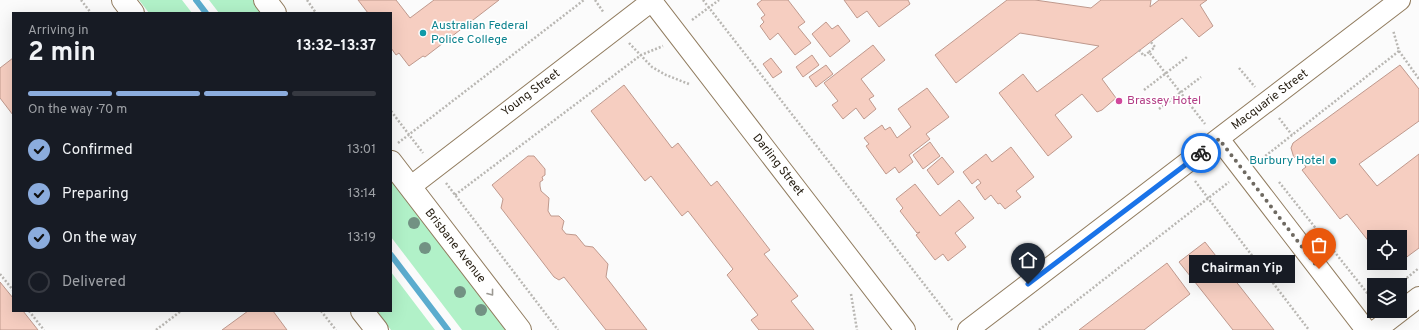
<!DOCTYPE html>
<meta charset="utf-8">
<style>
body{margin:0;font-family:Overpass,sans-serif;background:#242831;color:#f1f3f6;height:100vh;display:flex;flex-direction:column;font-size:15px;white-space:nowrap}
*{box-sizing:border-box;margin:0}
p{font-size:13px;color:#9ea1a6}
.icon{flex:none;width:22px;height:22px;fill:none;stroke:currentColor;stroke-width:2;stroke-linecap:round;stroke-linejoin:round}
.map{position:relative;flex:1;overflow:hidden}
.sheet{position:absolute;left:12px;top:12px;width:380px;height:300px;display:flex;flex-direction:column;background:#171b24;border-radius:0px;box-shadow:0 4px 16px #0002}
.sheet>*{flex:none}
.tools{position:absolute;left:1367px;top:230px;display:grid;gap:8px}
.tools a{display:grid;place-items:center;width:40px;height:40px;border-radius:0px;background:#171b24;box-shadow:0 4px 16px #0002;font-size:20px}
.pin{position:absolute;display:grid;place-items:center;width:34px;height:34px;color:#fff;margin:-41px -17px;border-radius:50% 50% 50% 0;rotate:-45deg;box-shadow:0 0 4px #0007}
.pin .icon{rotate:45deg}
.courier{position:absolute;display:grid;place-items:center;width:40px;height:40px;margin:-20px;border:3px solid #1a73e8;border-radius:50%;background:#fff;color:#222;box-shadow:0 1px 5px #0007}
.bubble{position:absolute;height:28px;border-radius:0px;background:#171b24;box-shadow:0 4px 16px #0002;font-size:13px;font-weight:700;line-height:28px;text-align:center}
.overview em{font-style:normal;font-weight:700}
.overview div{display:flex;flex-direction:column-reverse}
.overview{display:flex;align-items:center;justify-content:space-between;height:68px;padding:0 16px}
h1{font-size:26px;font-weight:700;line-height:30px}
.bar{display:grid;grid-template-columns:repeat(4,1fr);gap:6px 4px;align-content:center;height:48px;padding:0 16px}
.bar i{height:5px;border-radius:3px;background:#363941}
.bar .on{background:#8bacdd}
.bar p{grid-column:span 4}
ol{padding:0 16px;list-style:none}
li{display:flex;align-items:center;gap:12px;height:44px}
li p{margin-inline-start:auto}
li .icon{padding:4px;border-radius:50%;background:#8bacdd;color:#111;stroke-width:4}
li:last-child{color:#9ea1a6}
li i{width:22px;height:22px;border:2px solid #363941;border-radius:50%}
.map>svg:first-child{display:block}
</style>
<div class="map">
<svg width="1419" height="330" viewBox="0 0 1419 330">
<rect width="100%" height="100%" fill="#fbfbfb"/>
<path fill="#b1f1c8" d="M139 0H182L192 13H149Z
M209 0H254L264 13H219Z
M391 179 507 330H462L391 237Z
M391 272 435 330H391L376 311H391Z"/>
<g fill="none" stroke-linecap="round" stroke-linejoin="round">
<path stroke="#5bacce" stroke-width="6" d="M196 0 206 13
M391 255 448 330"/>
</g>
<path fill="#f6cec1" stroke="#bf998d" d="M358 0H396L410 18 434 0H499L425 57 423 56 409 66 399 53 396 55 391 48V13H368Z
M762 0H788L805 22 798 27 811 43 795 55 778 33 770 40 760 26 764 22 761 18 765 15 757 4Z
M844 0H908L910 4 879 27 867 11 857 18Z
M1007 0H1035L1091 8 1101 0H1151L1150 7 1159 0H1207L1200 5 1213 26 1199 37 1182 18 1102 79 1116 98 1102 110 1097 112 1082 94 1055 115 1072 137 1048 156 999 93 1023 74 1037 92 1099 46 1020 33 956 83 935 55Z
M826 22 832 29 838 25 850 41 830 57 812 34Z
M873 45 885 60 861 79 874 96 869 99 876 109 864 119 856 108 843 119 832 105 838 101 824 83Z
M812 55 819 65 803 77 796 67Z
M13 58V115L0 98V68Z
M771 58 782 72 773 78 763 64Z
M826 65 833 74 816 87 809 77Z
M1400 65 1419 89V121L1359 164 1377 186 1419 154V248L1400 262V237H1374V248L1347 214 1340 219 1302 170 1306 167 1297 155 1294 158 1291 148 1293 143Z
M624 85 672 148 678 143 711 186 717 181 770 250 764 254 798 296 791 301 814 330H759L751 320 758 315 727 275 733 269 688 211 682 216 651 176 645 181 591 111Z
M927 88 949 117 926 134 930 139 909 155 913 162 899 173 895 167 886 174 866 146 869 144 864 138 882 125 885 130 890 127 897 138 911 127 898 109Z
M930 142 940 156 923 169 913 155Z
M1011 147 1034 177 1016 191 1021 197 1005 209 1000 203 998 204 991 195 985 200 976 187 981 183 978 179 972 184 963 172 986 154 992 162Z
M528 156H534L545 169V175L542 177 543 180 540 182V186L541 191 549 198 548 211 551 216H559L564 221 562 229 566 234 576 235 585 246 593 247 608 264 606 277 647 330H606L564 277 559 280 554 277 501 208 503 199 492 185Z
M942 157 954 172 938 185 927 170Z
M915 184 940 216 959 200 974 218 955 233 966 247 948 261 943 254 935 260 916 235 920 232 917 233 900 211 903 208 896 199Z
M1205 242 1274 330H1233L1179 262Z
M1167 263 1190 294 1144 330H1079Z
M0 282 13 298V311H23L38 330H0Z
M248 311H273L287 330H222Z"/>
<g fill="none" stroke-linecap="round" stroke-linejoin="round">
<defs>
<path id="minor" d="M651 0 905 330
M1219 139 1366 330
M410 187 653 0
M968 330 1400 0
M1376 330 1419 297"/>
<path id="major" d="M123 0 133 13
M265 0 275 13
M391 162 520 330
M362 311 377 330"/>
</defs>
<use href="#minor" stroke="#917c5f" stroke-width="22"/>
<use href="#major" stroke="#917c5f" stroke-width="24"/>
<path stroke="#b9b7b3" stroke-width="2.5" stroke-dasharray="2 2" stroke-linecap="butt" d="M81 0 91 13
M307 0 316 13
M595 0 604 13
M703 0 952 320
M692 20 719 0
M629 43 652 67 666 75 689 84
M1139 50 1144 56 1149 52 1205 124
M1399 51 1419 79
M1149 52 1155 47 1150 41
M1239 68 1255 87
M1144 90 1187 57
M1159 109 1201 77
M391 111 423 153
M1279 118 1292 135
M398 143 584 0
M1259 161 1399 51 1393 30
M1195 181 1309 330
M1279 182 1368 294 1374 295
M446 183 558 330
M455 195 641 55 663 46
M0 274 13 290
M1402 284 1403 281 1419 268
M851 294 857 330
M29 311 44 330
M321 311 336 330
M156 330 181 311
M1039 330 1229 182"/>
<use href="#minor" stroke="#fff" stroke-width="20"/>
<use href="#major" stroke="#fff" stroke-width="22"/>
</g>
<g fill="#729283">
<circle cx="414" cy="223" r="6"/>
<circle cx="425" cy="248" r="6"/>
<circle cx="460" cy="292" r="6"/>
<circle cx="481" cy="310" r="6"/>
</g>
<defs><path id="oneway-chevron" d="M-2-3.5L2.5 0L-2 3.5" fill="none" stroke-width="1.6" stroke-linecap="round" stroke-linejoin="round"/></defs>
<use stroke="#9c9993" href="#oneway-chevron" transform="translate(491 293) rotate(52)"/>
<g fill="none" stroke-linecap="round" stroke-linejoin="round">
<path stroke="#6f6a62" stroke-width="4" stroke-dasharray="0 7.2" d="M1201 153 1219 139 1319 269"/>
<path stroke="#1a73e8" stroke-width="5" d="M1028 284 1201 153"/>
</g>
<g fill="#0f9aa8" stroke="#fff" stroke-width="1.5">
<circle cx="423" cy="33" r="4"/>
<circle cx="1333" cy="161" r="4"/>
</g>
<circle fill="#d1479c" stroke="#fff" stroke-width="1.5" cx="1119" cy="101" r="4"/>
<g text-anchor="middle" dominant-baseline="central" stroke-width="3.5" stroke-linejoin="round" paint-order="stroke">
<g font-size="12" fill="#0d838f" stroke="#fff" text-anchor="start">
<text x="431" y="26">Australian Federal<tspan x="431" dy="14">Police College</tspan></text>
<text x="1325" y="161" text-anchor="end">Burbury Hotel</text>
</g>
<g font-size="12" fill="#241c10" stroke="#fff">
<text transform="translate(531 93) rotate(-37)">Young Street</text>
<text transform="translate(1270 100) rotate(-37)">Macquarie Street</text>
<text transform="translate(778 165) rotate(52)">Darling Street</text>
<text transform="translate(455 246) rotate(52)">Brisbane Avenue</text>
</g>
<g font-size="12" fill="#b23c85" stroke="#fff" text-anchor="start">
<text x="1127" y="101">Brassey Hotel</text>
</g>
</g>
</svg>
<div class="tools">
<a><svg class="icon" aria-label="locate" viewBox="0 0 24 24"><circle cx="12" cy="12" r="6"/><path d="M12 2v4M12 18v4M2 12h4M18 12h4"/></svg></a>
<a><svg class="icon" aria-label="layers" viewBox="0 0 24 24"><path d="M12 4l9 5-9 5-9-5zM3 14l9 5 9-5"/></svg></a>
</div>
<div class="pin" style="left:1319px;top:269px;background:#ea580c"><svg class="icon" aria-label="bag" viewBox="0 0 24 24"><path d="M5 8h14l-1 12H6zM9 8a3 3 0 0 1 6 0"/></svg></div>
<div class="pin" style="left:1028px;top:284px;background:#1f2937"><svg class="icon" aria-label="home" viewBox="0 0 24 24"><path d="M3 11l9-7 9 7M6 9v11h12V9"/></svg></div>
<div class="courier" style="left:1201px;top:153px"><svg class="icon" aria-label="bike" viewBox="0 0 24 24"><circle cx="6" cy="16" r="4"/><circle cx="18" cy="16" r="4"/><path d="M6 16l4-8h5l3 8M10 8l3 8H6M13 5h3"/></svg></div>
<div class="bubble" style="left:1189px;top:255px;width:106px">Chairman Yip</div>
<section class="sheet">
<div class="overview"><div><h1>2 min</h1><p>Arriving in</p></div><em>13:32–13:37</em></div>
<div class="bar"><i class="on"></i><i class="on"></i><i class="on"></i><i></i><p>On the way · 70 m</p></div>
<ol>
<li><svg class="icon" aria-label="check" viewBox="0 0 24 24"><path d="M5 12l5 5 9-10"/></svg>Confirmed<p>13:01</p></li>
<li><svg class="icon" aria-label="check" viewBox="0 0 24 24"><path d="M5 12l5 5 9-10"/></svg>Preparing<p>13:14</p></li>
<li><svg class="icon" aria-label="check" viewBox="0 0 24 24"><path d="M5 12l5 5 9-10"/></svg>On the way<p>13:19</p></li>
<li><i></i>Delivered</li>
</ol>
</section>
</div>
